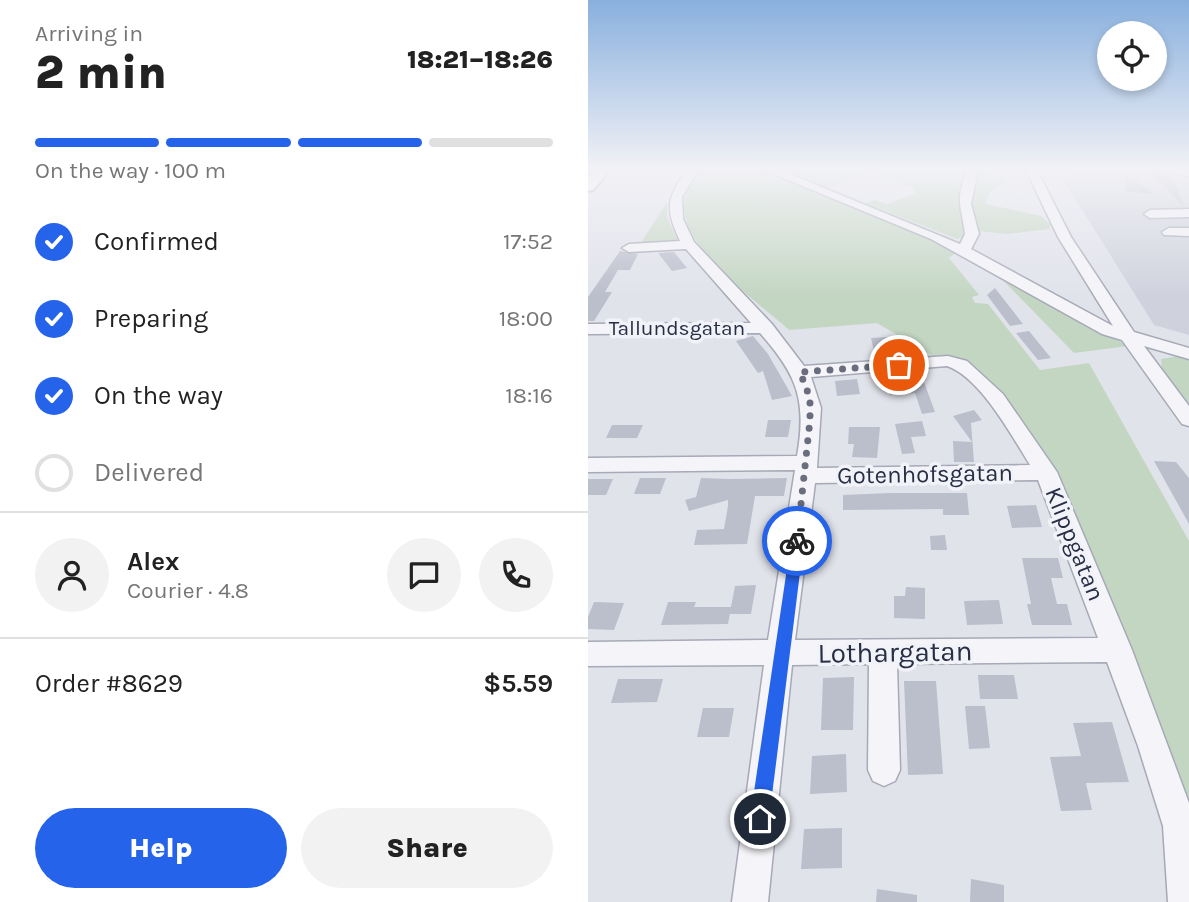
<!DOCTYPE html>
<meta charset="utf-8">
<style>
body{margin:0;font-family:Karla,sans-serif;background:#f2f2f2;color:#222;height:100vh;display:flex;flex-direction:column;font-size:26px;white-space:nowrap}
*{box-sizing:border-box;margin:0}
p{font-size:23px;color:#767676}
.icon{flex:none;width:38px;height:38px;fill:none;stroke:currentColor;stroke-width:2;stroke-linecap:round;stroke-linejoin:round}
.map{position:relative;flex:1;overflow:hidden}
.side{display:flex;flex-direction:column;background:#fff;width:588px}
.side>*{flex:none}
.fabs{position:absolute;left:509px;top:21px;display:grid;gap:14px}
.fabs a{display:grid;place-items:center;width:70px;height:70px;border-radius:50%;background:#fff;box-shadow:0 4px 10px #0003;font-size:35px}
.pin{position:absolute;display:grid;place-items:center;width:60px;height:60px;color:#fff;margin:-30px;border:4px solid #fff;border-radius:50%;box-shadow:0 2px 7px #0007}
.courier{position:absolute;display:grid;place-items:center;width:70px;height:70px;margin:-35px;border:5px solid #2563eb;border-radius:50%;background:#fff;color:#222;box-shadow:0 2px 9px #0007}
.summary em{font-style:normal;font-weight:800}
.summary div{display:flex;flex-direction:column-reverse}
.summary{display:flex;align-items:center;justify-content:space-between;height:119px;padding:0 35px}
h1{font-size:46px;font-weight:800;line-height:52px}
.bar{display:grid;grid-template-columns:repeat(4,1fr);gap:10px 7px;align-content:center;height:84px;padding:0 35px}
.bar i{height:9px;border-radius:5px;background:#e0e0e0}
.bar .current{background:#2563eb}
.bar p{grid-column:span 4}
.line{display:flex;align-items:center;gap:18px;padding:0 35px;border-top:2px solid #e0e0e0}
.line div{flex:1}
.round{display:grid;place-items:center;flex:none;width:74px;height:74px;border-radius:37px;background:#f2f2f2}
ol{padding:0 35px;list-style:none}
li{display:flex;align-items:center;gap:21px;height:77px}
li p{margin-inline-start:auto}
li .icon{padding:7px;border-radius:50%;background:#2563eb;color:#fff;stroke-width:4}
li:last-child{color:#767676}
li i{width:38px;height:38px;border:4px solid #e0e0e0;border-radius:50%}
.button{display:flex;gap:14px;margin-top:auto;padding:14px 35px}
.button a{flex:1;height:80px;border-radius:42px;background:#2563eb;color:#fff;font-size:28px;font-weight:800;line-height:80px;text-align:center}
.button a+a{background:#f2f2f2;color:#222}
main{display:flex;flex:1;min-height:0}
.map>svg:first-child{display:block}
</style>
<main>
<section class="side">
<div class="summary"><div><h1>2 min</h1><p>Arriving in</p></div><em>18:21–18:26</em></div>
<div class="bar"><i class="current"></i><i class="current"></i><i class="current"></i><i></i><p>On the way · 100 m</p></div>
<ol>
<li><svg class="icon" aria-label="check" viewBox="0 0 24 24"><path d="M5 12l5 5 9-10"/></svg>Confirmed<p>17:52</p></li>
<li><svg class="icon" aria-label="check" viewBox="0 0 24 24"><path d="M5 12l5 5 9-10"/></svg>Preparing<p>18:00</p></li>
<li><svg class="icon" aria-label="check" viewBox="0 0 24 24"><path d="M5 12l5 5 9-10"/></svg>On the way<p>18:16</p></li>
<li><i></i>Delivered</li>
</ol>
<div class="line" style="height:126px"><a class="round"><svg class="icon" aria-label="person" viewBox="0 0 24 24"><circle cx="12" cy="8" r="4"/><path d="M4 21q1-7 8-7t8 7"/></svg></a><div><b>Alex</b><p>Courier · 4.8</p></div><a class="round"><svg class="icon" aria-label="chat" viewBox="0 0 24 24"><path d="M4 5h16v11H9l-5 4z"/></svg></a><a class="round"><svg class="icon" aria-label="phone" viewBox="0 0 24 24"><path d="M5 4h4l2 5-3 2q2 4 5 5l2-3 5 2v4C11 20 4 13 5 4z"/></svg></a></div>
<div class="line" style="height:91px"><div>Order #8629</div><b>$5.59</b></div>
<div class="button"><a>Help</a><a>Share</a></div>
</section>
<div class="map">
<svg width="601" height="902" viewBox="0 0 601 902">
<rect width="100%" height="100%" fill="#e1e3eb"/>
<path fill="#cfd2dd" d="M489 170H548L601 177V335L566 325 475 179Z"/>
<path fill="#c3d6c2" d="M112 170H171L309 223 370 251 361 258 391 295 384 297 387 303 400 304 452 370 501 363 601 541V825L413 396 289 323 201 330C169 301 95 251 96 205 97 192 105 180 112 170Z
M192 170H407L406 175 420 183C406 186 401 190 398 204L453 216 463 225 461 229 419 234 392 231 369 239 277 203 286 200 299 204 328 193 324 187 281 172 237 188Z
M79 202V217L90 241 53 243Z
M404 269 540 346 486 353Z
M592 356 601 358V403L574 370 573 359Z"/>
<path fill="#bbbecb" d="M561 171 585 178 596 207Z
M537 177 547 180 566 194 538 192Z
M32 251 50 254 42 270H30L17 292H24L6 321H0V297Z
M86 252 99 268 84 271 70 253Z
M407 288 435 324 422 326 399 295Z
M441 331 463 358 450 360 428 333Z
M165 336 180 354 204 396 184 400 175 371 170 373 148 341Z
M300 337 303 350 286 351 283 338Z
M269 379 272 394 249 396 247 381Z
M336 382 347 412 334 414 327 393 302 395 300 384Z
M386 410 394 420 383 423 386 462H366L365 441 384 442 365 416Z
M180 420H203L200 437H177Z
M334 421 338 436 323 437 327 453 314 454 307 424Z
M24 425H55L49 438H18Z
M261 427H292L289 458 264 457 266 444H260Z
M566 461 588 462 601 478V524Z
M52 478H78L72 494H46Z
M113 478 141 479 199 478 196 496H167L159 544 106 545 109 530 136 529 140 506V500L101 511 97 500 108 497Z
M0 479H25L18 495H0Z
M302 493H379L381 515H355V509L255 510V495Z
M448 505 454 527 424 528 419 506Z
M357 535 359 550H343L342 536Z
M434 558H470L475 578H463L469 604H479L484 625H444L439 604H443Z
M168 585 163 614H142L143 608 140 624 73 625 80 602H108L106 607H143L147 586Z
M318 587 337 588V619L306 618V596H317Z
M411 600 415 624 379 625 376 601Z
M6 602 36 603 26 630 0 629V617Z
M390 675H426L430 699H392Z
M266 677 265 730H233L235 678Z
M30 679H75L69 702 23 703Z
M316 681H348L355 774 320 775Z
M377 706H397L402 748 381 749Z
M115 708H146L141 737H109Z
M524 722 541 782 498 783 504 810 473 811 462 757 493 756 485 723Z
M258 754 259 792 222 794 224 756Z
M254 828V868L213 869 216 829Z
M383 879 416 885V902H382Z
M289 889 329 895V902H288Z"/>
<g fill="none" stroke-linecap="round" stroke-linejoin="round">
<defs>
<path id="minor" d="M99 170H110L94 197 95 219 106 242 184 324 216 366 360 356 379 361 415 394 469 472 544 650 601 803V902H580L575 826 550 746 519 662 309 664 312 770 307 781 296 786 285 781 280 770 281 664 204 665 180 902H144L176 665 0 666V642L180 640 207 470 0 472V458L209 456C219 400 209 375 172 333L0 334V324L163 323 98 249 41 252 34 248 41 244 92 241C77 209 78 199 99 170ZM359 366C392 377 424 436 442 465L229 468 233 408 223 377ZM450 480 510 638 207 640 227 483Z
M176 170H192L372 244 377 234C373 203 367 203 379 170H390L383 204 391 234 383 249 525 326 470 237 438 170H449L483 237 546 332 601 348V359L556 346 601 406V426L594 424 534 340 514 334 343 239Z
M578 170H601V176L579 172Z
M601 209V217L562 218 556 214 562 210Z
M581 228H601V236L576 235 574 232Z"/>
<path id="major" d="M7 170H22L5 190 0 191V178Z"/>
</defs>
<use href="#minor" stroke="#a6a9b6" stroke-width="3"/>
<use href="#major" stroke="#9fa5b8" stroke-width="4"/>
<use href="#minor" fill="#f5f5f9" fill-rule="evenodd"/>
<use href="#major" fill="#fff" fill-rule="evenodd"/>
</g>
<linearGradient id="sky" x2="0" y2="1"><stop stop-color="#89b0de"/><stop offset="0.57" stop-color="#f2f2f6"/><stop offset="1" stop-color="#f2f2f6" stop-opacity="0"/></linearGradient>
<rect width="601" height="297" fill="url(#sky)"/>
<path fill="#2563eb" d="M209 537 216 541 181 819 178 825 172 828 165 825 162 819 203 541Z"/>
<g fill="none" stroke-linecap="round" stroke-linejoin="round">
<path stroke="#696d7e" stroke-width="7" stroke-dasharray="0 12.6" d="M209 541 222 420V398L212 372 311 365"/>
</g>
<g text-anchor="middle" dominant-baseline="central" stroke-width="7" stroke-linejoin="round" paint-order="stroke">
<g font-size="21" fill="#282e44" stroke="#f1f3f8">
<text x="89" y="328">Tallundsgatan</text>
</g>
<g font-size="24" fill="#282e44" stroke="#f1f3f8">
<text transform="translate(337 474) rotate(-1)">Gotenhofsgatan</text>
<text transform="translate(487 544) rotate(68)">Klippgatan</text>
</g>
<g font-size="28" fill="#282e44" stroke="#f1f3f8">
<text transform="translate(307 652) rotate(-1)">Lothargatan</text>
</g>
</g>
</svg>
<div class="fabs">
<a><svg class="icon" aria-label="locate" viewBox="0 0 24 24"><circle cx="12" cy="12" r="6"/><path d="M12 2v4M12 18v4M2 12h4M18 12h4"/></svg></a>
</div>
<div class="pin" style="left:311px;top:365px;background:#ea580c"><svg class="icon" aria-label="bag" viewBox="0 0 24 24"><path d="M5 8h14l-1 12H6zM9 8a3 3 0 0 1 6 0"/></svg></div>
<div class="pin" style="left:172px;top:819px;background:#1f2937"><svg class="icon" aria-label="home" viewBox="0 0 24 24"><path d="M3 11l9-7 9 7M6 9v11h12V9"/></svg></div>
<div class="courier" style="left:209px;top:541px"><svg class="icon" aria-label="bike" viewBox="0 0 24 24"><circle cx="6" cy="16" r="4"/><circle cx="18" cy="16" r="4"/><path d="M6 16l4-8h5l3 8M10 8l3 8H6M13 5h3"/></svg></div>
</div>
</main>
